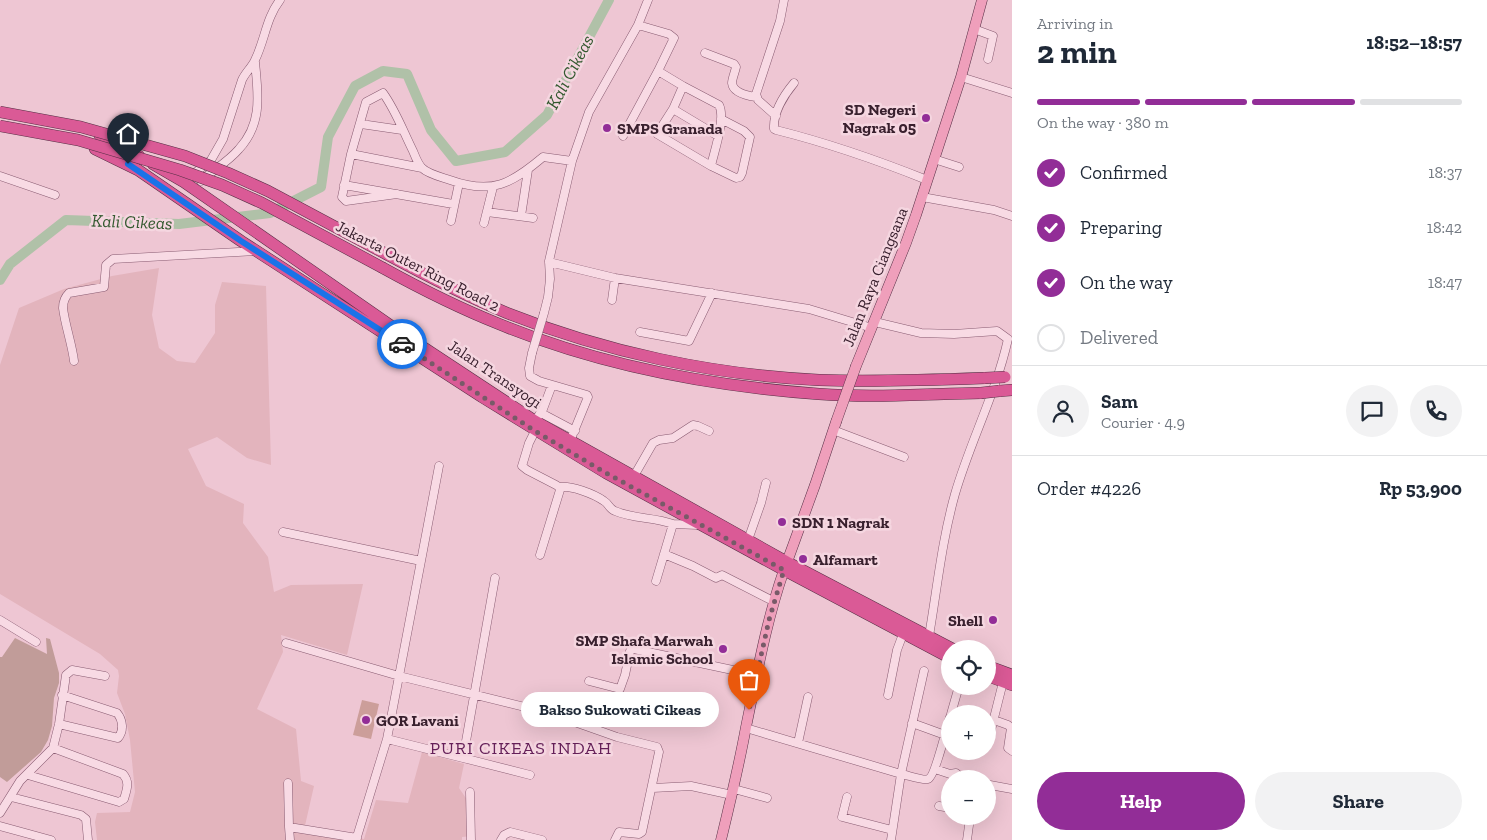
<!DOCTYPE html>
<meta charset="utf-8">
<style>
body{margin:0;font-family:"Zilla Slab",serif;background:#f2f2f3;color:#1f2937;height:100vh;display:flex;flex-direction:column;font-size:19px;white-space:nowrap}
*{box-sizing:border-box;margin:0}
p{font-size:16px;color:#747a83}
.icon{flex:none;width:28px;height:28px;fill:none;stroke:currentColor;stroke-width:2;stroke-linecap:round;stroke-linejoin:round}
.map{position:relative;flex:1;overflow:hidden}
.drawer{display:flex;flex-direction:column;background:#fff;width:475px}
.drawer>*{flex:none}
.fabs{position:absolute;left:941px;top:640px;display:grid;gap:10px}
.fabs a{display:grid;place-items:center;width:55px;height:55px;border-radius:50%;background:#fff;box-shadow:0 5px 20px #0002;font-size:25px}
.pin{position:absolute;display:grid;place-items:center;width:42px;height:42px;color:#fff;margin:-51px -21px;border-radius:50% 50% 50% 0;rotate:-45deg;box-shadow:0 0 5px #0007}
.pin .icon{rotate:45deg}
.courier{position:absolute;display:grid;place-items:center;width:50px;height:50px;margin:-25px;border:4px solid #1a73e8;border-radius:50%;background:#fff;color:#222;box-shadow:0 1px 6px #0007}
.bubble{position:absolute;height:35px;border-radius:18px;background:#fff;box-shadow:0 5px 20px #0002;font-size:16px;font-weight:800;line-height:35px;text-align:center}
.head em{font-style:normal;font-weight:800}
.head div{display:flex;flex-direction:column-reverse}
.head{display:flex;align-items:center;justify-content:space-between;height:85px;padding:0 25px}
h1{font-size:32px;font-weight:800;line-height:38px}
.bar{display:grid;grid-template-columns:repeat(4,1fr);gap:8px 5px;align-content:center;height:60px;padding:0 25px}
.bar i{height:6px;border-radius:4px;background:#e0e1e3}
.bar .on{background:#922d97}
.bar p{grid-column:span 4}
.line{display:flex;align-items:center;gap:12px;padding:0 25px;border-top:1px solid #e0e1e3}
.line div{flex:1}
.round{display:grid;place-items:center;flex:none;width:52px;height:52px;border-radius:26px;background:#f2f2f3}
ol{padding:0 25px;list-style:none}
li{display:flex;align-items:center;gap:15px;height:55px}
li p{margin-inline-start:auto}
li .icon{padding:5px;border-radius:50%;background:#922d97;color:#fff;stroke-width:4}
li:last-child{color:#747a83}
li i{width:28px;height:28px;border:2px solid #e0e1e3;border-radius:50%}
.primary-button{display:flex;gap:10px;margin-top:auto;padding:10px 25px}
.primary-button a{flex:1;height:58px;border-radius:30px;background:#922d97;color:#fff;font-size:20px;font-weight:800;line-height:58px;text-align:center}
.primary-button a+a{background:#f2f2f3;color:#1f2937}
main{display:flex;flex:1;min-height:0}
.map>svg:first-child{display:block}
</style>
<main>
<div class="map">
<svg width="1012" height="840" viewBox="0 0 1012 840">
<rect width="100%" height="100%" fill="#eec6d3"/>
<path fill="#e3b4bd" d="M159 268 152 315 159 348 177 361 195 363 215 333V305L222 282 266 286 271 465 247 458 217 437 188 449 206 486 244 504 243 523 268 557 274 592 291 585 363 584 347 655 281 635 283 652 257 709 296 729 301 781 314 786 304 830 364 839 376 800 408 803 422 752 464 764 459 788 474 810 472 836 462 837V840H97L95 822 97 813 130 812 135 792 130 740 125 714 117 693 119 676 118 670 100 654 0 594V365L19 308 64 289 112 276Z"/>
<path fill="#cc9e9a" d="M362 700 379 704 371 739 353 735Z"/>
<path fill="#c19c99" d="M15 638 47 654 46 638 50 639 59 673V683L54 698 52 726 48 740 41 752 7 782 0 777V657H2Z"/>
<g fill="none" stroke-linecap="round" stroke-linejoin="round">
<path stroke="#b0c1a8" stroke-width="10" d="M0 280 10 264 66 220 179 224 270 213 321 187 328 137 355 86 383 71 407 74 431 130 456 161 505 152 547 115 609 0"/>
<defs>
<path id="minor" d="M974 29 993 36 988 59
M705 53 734 64 736 67C735 72 732 79 732 83 733 93 749 96 756 97
M658 71 683 86 673 109 657 134 711 166
M961 77 1012 93
M794 83C784 95 773 113 774 129L776 130C828 143 877 160 927 180
M683 86 719 105C726 118 714 152 711 166L736 178 740 177 742 173 750 137 744 131 721 119
M673 109 718 136
M776 116 758 100 756 94 780 21 784 0
M361 124 402 130
M623 136 658 71 674 38 669 34 638 25
M351 154 422 168
M934 159 959 167
M0 176 55 195
M190 177 211 160 223 139 242 80C245 73 252 67 255 60 265 40 266 18 280 0
M201 181C213 170 228 162 239 149 263 123 258 94 255 62
M344 185 453 204
M397 194 346 201 342 197 351 154 366 102 383 93C396 111 403 131 413 151 415 156 418 164 422 168 428 174 441 177 450 180 492 195 511 184 543 157L572 161
M922 197 994 210 1012 216
M487 212 533 218
M521 216 528 170
M451 221 459 183
M484 223 493 187
M549 262 615 278 809 309 872 328
M612 300 615 278
M544 313 548 297 550 279 549 261 572 161 589 112 638 25 648 0
M875 322 921 333 954 334 997 331 1008 339
M640 332 689 341 712 293
M532 353 529 368 530 376 539 381 587 395 588 397 570 441
M74 361C72 344 65 325 63 308 63 303 65 297 69 293L104 287 106 265 113 259 256 251
M541 413 575 431
M535 421 543 409 552 385
M833 430 904 457
M535 431 529 443 522 466 527 470 556 485 559 487 560 490 540 555
M634 476 653 443 659 440 673 438 693 425 698 426 709 431
M559 487C571 485 594 494 604 501 609 504 609 509 615 511 633 519 654 517 673 524L656 581
M673 524 698 525
M283 532 421 561 387 739 356 840
M748 540 761 503 766 483
M664 554 693 566 716 578 722 575 773 601
M421 561 439 466
M0 620 36 642
M929 636C937 589 942 540 955 494 970 442 996 393 1008 339
M286 643 399 676 549 713 617 737 657 747 659 752 642 832 639 834 619 832 615 840
M589 681 620 689 625 675 630 651 634 649 756 675
M888 695 897 650 903 634
M951 714 959 686
M994 720 1008 725 1011 728 1008 748 1012 751
M912 723 945 735
M59 724 118 738C124 731 123 720 117 713L62 695
M746 728 901 774C907 775 924 781 928 779 935 777 947 726 950 717
M991 730 1003 682
M387 739 463 758 495 578
M798 743 808 697
M463 758 530 775
M935 769 950 774 956 773 963 779
M28 775 119 802 124 799C127 789 130 782 123 774L53 748
M288 783 289 827 357 838
M990 785 1012 789
M653 788 691 786 732 795
M734 789 767 798
M470 792 471 840
M11 797 81 815 86 819 88 840
M847 797 842 817 892 830
M939 806 950 808
M0 813 20 781 53 748 59 724 66 675 72 670 105 676
M0 826 51 840
M289 827 290 840
M501 840 504 835 510 832 542 840
M891 840 901 774 924 671
M967 840 970 818 978 816"/>
<path id="major" d="M856 366 906 243 916 215 961 77 982 0
M787 562 815 485 836 422
M721 840C730 803 739 765 746 727 757 674 766 622 784 570"/>
<path id="highway" d="M100 136 139 156
M95 149 138 170 241 241 482 397 606 473 784 570 950 658
M153 164 184 182 394 328 535 421 787 562 953 649
M388 255C427 276 466 296 507 313 605 352 713 375 819 380 875 382 930 380 985 378
M383 268C421 289 459 308 499 324 601 366 709 386 819 394 873 398 927 394 981 393
M999 391 1012 390
M988 666 1012 675
M988 676 1012 685"/>
</defs>
<use href="#minor" stroke="#895c72" stroke-width="9"/>
<use href="#major" stroke="#573046" stroke-width="11"/>
<use href="#highway" stroke="#573046" stroke-width="12"/>
<use href="#minor" stroke="#f8dae4" stroke-width="8"/>
<use href="#major" stroke="#ef9fbb" stroke-width="10"/>
<use href="#highway" stroke="#da5a96" stroke-width="11"/>
<defs>
<path id="minor-bridge" d="M532 353 544 313"/>
<path id="major-bridge" d="M836 422 856 366"/>
<path id="highway-bridge" d="M0 112 81 127 185 156 228 173 268 191 388 255
M0 126 78 140 180 170 222 185 262 203 383 268
M985 378 1005 377
M981 393 999 391"/>
</defs>
<use href="#minor-bridge" stroke="#895c72" stroke-width="9" stroke-linecap="butt"/>
<use href="#major-bridge" stroke="#573046" stroke-width="11" stroke-linecap="butt"/>
<use href="#highway-bridge" stroke="#573046" stroke-width="12" stroke-linecap="butt"/>
<use href="#minor-bridge" stroke="#f8dae4" stroke-width="8"/>
<use href="#major-bridge" stroke="#ef9fbb" stroke-width="10"/>
<use href="#highway-bridge" stroke="#da5a96" stroke-width="11"/>
</g>
<g fill="none" stroke-linecap="round" stroke-linejoin="round">
<path stroke="#785a68" stroke-width="5" stroke-dasharray="0 9" d="M402 344 535 431 606 473 784 570 769 620 749 710"/>
<path stroke="#1a73e8" stroke-width="6" d="M128 164 241 241 402 344"/>
</g>
<g fill="#922d97" stroke="#f5d6e0" stroke-width="2">
<circle cx="926" cy="118" r="5"/>
<circle cx="607" cy="128" r="5"/>
<circle cx="782" cy="522" r="5"/>
<circle cx="803" cy="559" r="5"/>
<circle cx="993" cy="620" r="5"/>
<circle cx="723" cy="649" r="5"/>
<circle cx="366" cy="720" r="5"/>
</g>
<g text-anchor="middle" dominant-baseline="central" stroke-width="5" stroke-linejoin="round" paint-order="stroke">
<g font-size="16" font-weight="bold" fill="#39202e" stroke="#f5d6e0" text-anchor="start">
<text x="916" y="109" text-anchor="end">SD Negeri<tspan x="916" dy="18">Nagrak 05</tspan></text>
<text x="617" y="128">SMPS Granada</text>
<text x="792" y="522">SDN 1 Nagrak</text>
<text x="813" y="559">Alfamart</text>
<text x="983" y="620" text-anchor="end">Shell</text>
<text x="713" y="640" text-anchor="end">SMP Shafa Marwah<tspan x="713" dy="18">Islamic School</tspan></text>
<text x="376" y="720">GOR Lavani</text>
</g>
<g font-size="16" fill="#39202e" stroke="#f5d6e0">
<text transform="translate(418 266) rotate(27)">Jakarta Outer Ring Road 2</text>
<text transform="translate(875 277) rotate(-68)">Jalan Raya Ciangsana</text>
<text transform="translate(495 374) rotate(34)">Jalan Transyogi</text>
</g>
<g font-size="18" font-style="italic" fill="#33592f" stroke="#f5d6e0">
<text transform="translate(570 72) rotate(-62)">Kali Cikeas</text>
<text transform="translate(132 222) rotate(2)">Kali Cikeas</text>
</g>
<g font-size="18" letter-spacing="1" fill="#652059" stroke="#f5d6e0">
<text x="521" y="748">PURI CIKEAS INDAH</text>
</g>
</g>
</svg>
<div class="fabs">
<a><svg class="icon" aria-label="locate" viewBox="0 0 24 24"><circle cx="12" cy="12" r="6"/><path d="M12 2v4M12 18v4M2 12h4M18 12h4"/></svg></a>
<a>+</a>
<a>−</a>
</div>
<div class="pin" style="left:749px;top:710px;background:#ea580c"><svg class="icon" aria-label="bag" viewBox="0 0 24 24"><path d="M5 8h14l-1 12H6zM9 8a3 3 0 0 1 6 0"/></svg></div>
<div class="pin" style="left:128px;top:164px;background:#1f2937"><svg class="icon" aria-label="home" viewBox="0 0 24 24"><path d="M3 11l9-7 9 7M6 9v11h12V9"/></svg></div>
<div class="courier" style="left:402px;top:344px"><svg class="icon" aria-label="car" viewBox="0 0 24 24"><path d="M5 17H2v-5l4-1 3-4h7l3 4 3 1v5h-3M9 17h6M6 11h13"/><circle cx="7" cy="17" r="2"/><circle cx="17" cy="17" r="2"/></svg></div>
<div class="bubble" style="left:521px;top:692px;width:198px">Bakso Sukowati Cikeas</div>
</div>
<section class="drawer">
<div class="head"><div><h1>2 min</h1><p>Arriving in</p></div><em>18:52–18:57</em></div>
<div class="bar"><i class="on"></i><i class="on"></i><i class="on"></i><i></i><p>On the way · 380 m</p></div>
<ol>
<li><svg class="icon" aria-label="check" viewBox="0 0 24 24"><path d="M5 12l5 5 9-10"/></svg>Confirmed<p>18:37</p></li>
<li><svg class="icon" aria-label="check" viewBox="0 0 24 24"><path d="M5 12l5 5 9-10"/></svg>Preparing<p>18:42</p></li>
<li><svg class="icon" aria-label="check" viewBox="0 0 24 24"><path d="M5 12l5 5 9-10"/></svg>On the way<p>18:47</p></li>
<li><i></i>Delivered</li>
</ol>
<div class="line" style="height:90px"><a class="round"><svg class="icon" aria-label="person" viewBox="0 0 24 24"><circle cx="12" cy="8" r="4"/><path d="M4 21q1-7 8-7t8 7"/></svg></a><div><b>Sam</b><p>Courier · 4.9</p></div><a class="round"><svg class="icon" aria-label="chat" viewBox="0 0 24 24"><path d="M4 5h16v11H9l-5 4z"/></svg></a><a class="round"><svg class="icon" aria-label="phone" viewBox="0 0 24 24"><path d="M5 4h4l2 5-3 2q2 4 5 5l2-3 5 2v4C11 20 4 13 5 4z"/></svg></a></div>
<div class="line" style="height:65px"><div>Order #4226</div><b>Rp 53,900</b></div>
<div class="primary-button"><a>Help</a><a>Share</a></div>
</section>
</main>
